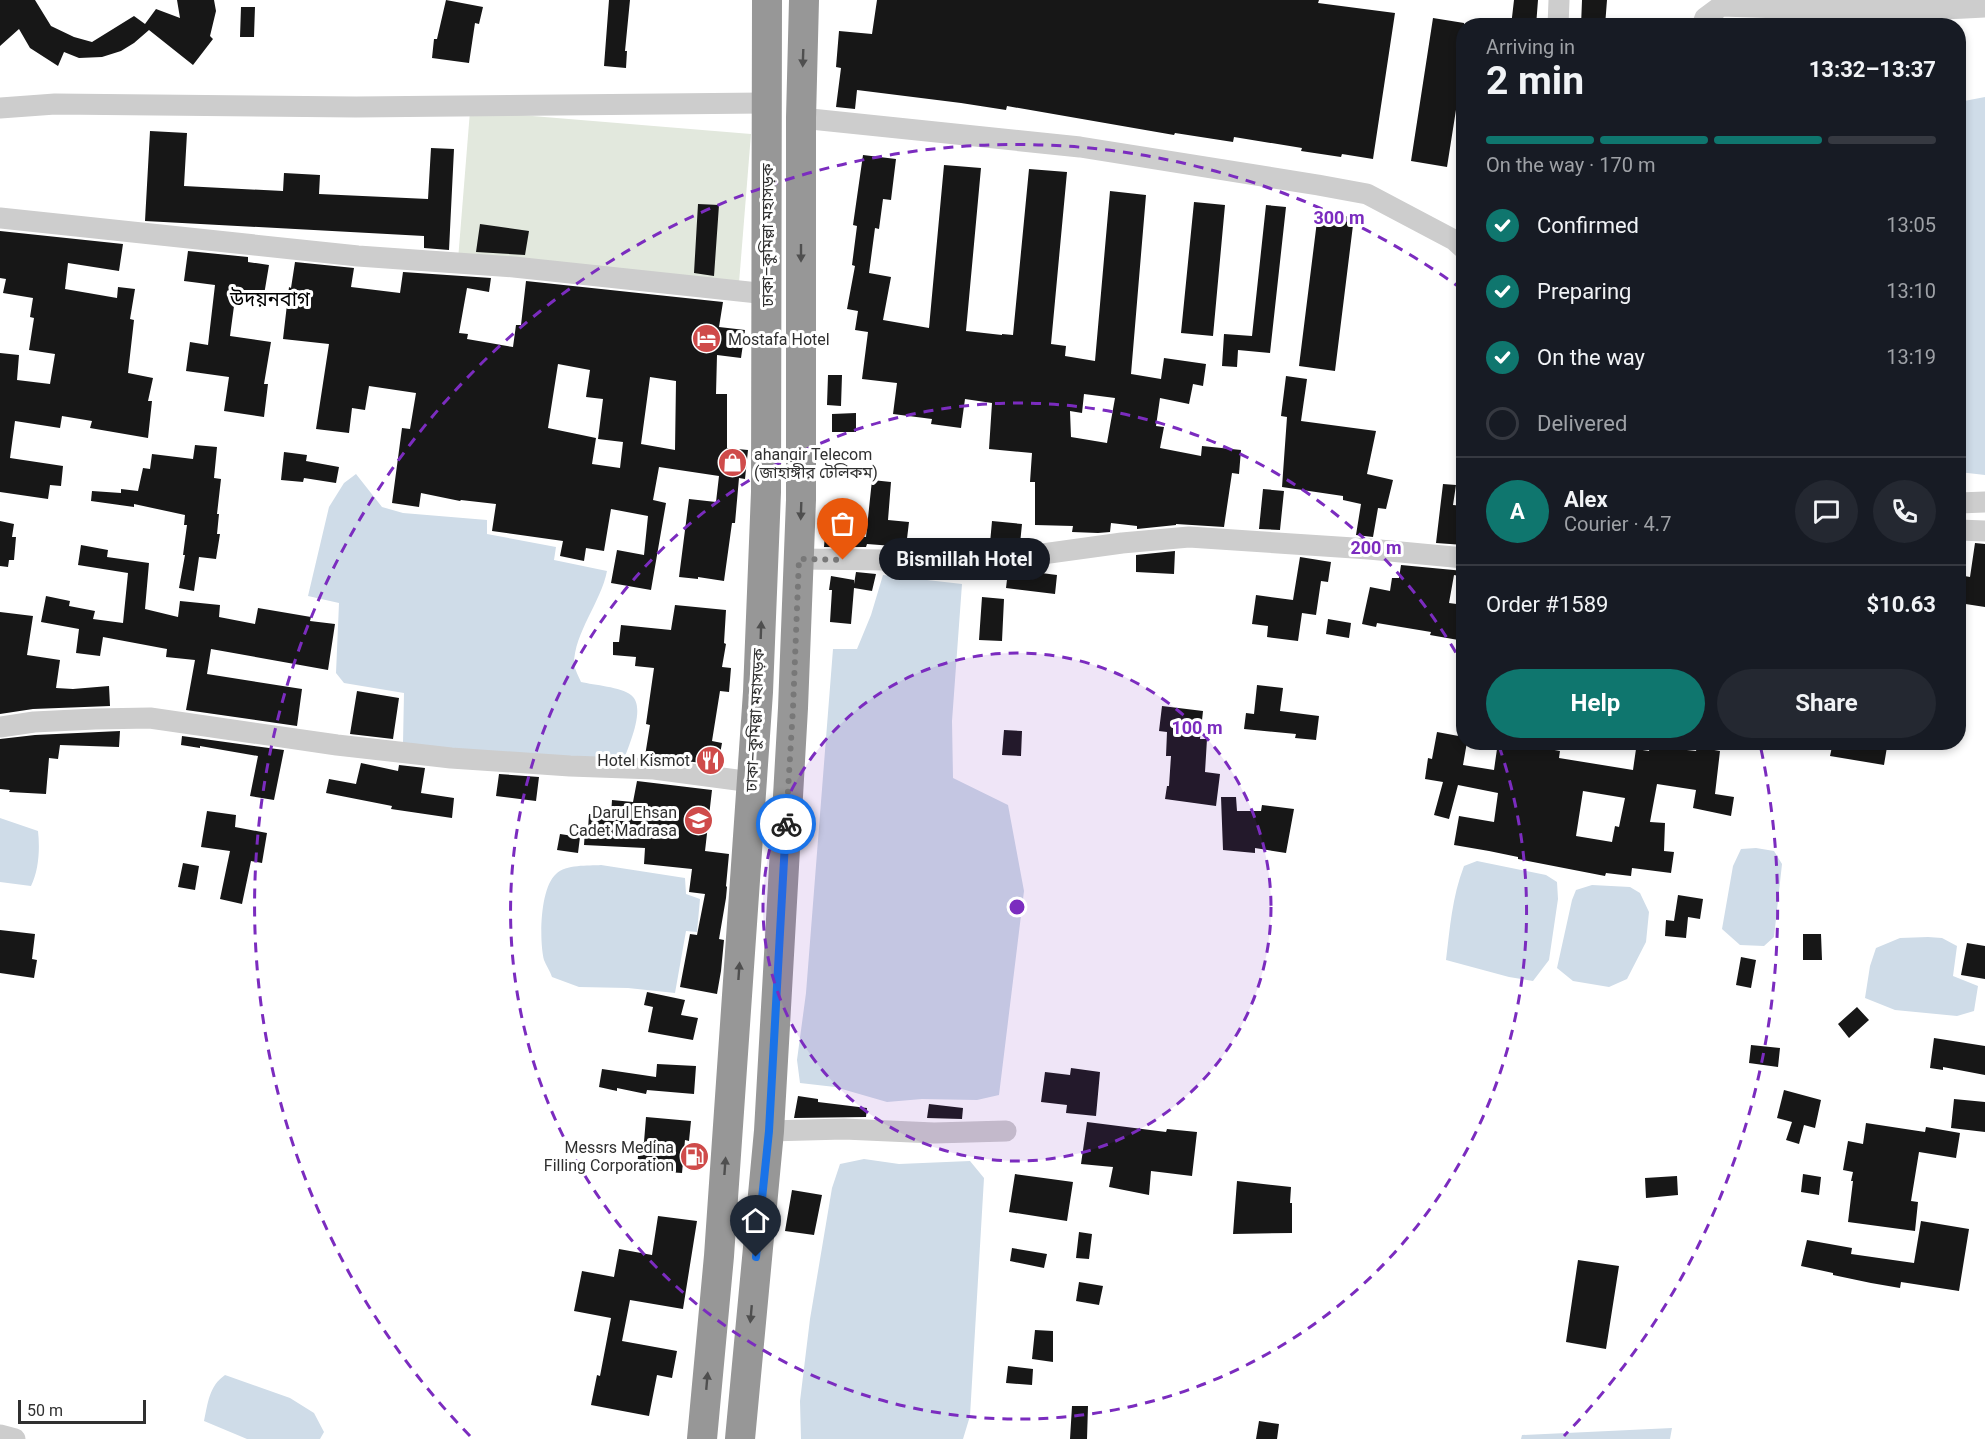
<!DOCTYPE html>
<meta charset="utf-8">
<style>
body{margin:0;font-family:Roboto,"Noto Sans Bengali",sans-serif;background:#242831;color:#f1f3f6;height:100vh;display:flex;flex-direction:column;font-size:22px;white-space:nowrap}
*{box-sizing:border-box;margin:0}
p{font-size:20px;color:#9ea1a6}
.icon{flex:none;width:33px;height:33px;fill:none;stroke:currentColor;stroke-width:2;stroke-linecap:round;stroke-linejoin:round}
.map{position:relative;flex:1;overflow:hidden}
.sheet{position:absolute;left:1456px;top:18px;width:510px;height:732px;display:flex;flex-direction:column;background:#171b24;border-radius:24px;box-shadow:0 3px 9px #0003}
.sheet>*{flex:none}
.scale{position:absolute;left:18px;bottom:15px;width:128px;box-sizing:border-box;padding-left:6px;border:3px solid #303030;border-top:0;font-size:16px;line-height:21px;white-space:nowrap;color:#303030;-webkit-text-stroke:4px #fff;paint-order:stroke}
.pin{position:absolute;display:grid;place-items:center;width:51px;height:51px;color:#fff;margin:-62px -26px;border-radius:50% 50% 50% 0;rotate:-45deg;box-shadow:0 0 6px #0007}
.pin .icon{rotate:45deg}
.courier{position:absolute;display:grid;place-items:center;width:60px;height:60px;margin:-30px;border:4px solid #1a73e8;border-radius:50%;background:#fff;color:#222;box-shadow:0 2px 8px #0007}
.bubble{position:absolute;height:42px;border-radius:21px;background:#171b24;box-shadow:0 3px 9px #0003;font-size:20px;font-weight:700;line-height:42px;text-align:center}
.headline em{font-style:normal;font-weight:700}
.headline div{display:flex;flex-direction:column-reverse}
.headline{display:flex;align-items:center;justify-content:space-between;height:102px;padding:0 30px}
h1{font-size:39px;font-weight:700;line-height:45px}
.bar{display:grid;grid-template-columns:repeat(4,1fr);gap:9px 6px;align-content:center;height:72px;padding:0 30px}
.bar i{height:8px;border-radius:4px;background:#363941}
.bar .current{background:#0f766e}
.bar p{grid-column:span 4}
.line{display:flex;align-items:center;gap:15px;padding:0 30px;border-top:2px solid #363941}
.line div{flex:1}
.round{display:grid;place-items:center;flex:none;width:63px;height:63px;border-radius:32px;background:#242831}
ol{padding:0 30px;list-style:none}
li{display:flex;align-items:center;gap:18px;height:66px}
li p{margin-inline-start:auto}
li .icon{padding:6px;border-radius:50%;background:#0f766e;color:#fff;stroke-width:4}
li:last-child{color:#9ea1a6}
li i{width:33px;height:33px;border:3px solid #363941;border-radius:50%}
.action{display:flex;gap:12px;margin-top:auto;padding:12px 30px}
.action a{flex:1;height:69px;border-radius:36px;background:#0f766e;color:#fff;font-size:24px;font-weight:700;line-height:69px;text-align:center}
.action a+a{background:#242831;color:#f1f3f6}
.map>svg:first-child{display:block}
</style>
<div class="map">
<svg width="1985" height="1439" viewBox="0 0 1985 1439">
<rect width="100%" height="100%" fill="#fff"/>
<path fill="#e2e8dd" d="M470 111 751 134 739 283 458 260Z"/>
<path fill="#cfdce8" d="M1985 97V475L1959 472V102Z
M356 474 382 507 403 513 487 520V534L556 547 554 560 607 571C601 602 574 633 574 664 575 670 579 677 581 682 594 685 621 687 631 695 647 707 628 747 623 762L492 753 403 743 404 693 344 683 336 673 339 603 308 596 329 507 344 483Z
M883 575 962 584 952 721 953 778 1008 805 1024 891 999 1095 977 1100 922 1099 887 1102 835 1087 800 1083 797 1060 806 993 833 649H857L871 615Z
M0 818 38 831C40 848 39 870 31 886L0 882Z
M1756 848 1774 851 1782 864 1774 937 1764 946 1740 945 1722 929 1733 866 1741 849Z
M1477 861 1546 875 1557 882 1558 899 1549 960 1533 981 1509 977 1446 960C1450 928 1452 897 1464 866Z
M601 865 685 878 686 894 700 899 697 932 686 931 675 993 628 988 579 987 552 977C550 971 546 965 544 960 539 940 540 888 556 874 566 864 588 866 601 865Z
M1592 885 1630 887 1640 893 1649 912 1646 942 1627 979 1609 987 1573 981 1557 968 1572 900 1576 890Z
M1928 937 1942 938 1957 946 1953 976 1978 986 1974 1011 1957 1016 1895 1010 1865 998 1870 966 1876 948 1900 938Z
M864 1159 899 1164 970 1161 984 1178 970 1416 963 1439H801L800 1401 810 1319 832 1188 840 1164Z
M225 1375 290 1398 314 1413 324 1432 320 1439H247L204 1421C208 1403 209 1386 225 1375Z
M1672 1428 1670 1439H1521L1522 1435Z"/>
<path fill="#171717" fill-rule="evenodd" d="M0 0H35L51 26 74 37 92 42 134 16 145 24 156 9 180 18 177 0H214L216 11 210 36 213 39 193 65 149 30 134 43 121 51 102 57 79 58 64 52 58 66 30 48 19 29 0 46Z
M446 0 483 7 479 24 475 23 469 63 432 58 434 39H437Z
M609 0H630L625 51H627L626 68 604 66Z
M877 0H1319L1318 3 1395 13 1373 159 1342 154 1341 157 1301 151 1302 148 1234 137 1233 142 1175 133 1174 135 1007 106 1006 110 961 103 857 90 855 109 836 107 841 68 836 67 839 31 872 34Z
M1514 0H1538L1536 26H1511Z
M1582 0H1607L1605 26H1581Z
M241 7H255L254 37H240Z
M1433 18 1464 23V59L1447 167 1411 161Z
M150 131 187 133 184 186 283 191 284 173 320 175 319 194 428 199 431 148 454 149 449 250 424 248V236L145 221Z
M863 155 896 159 891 200 883 199 879 229 875 228 869 273 891 277 883 320 929 328 944 165 981 168 966 331 1002 335V334L1013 335 1029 169 1067 172 1051 344 1066 346 1065 356 1095 361 1110 191 1146 195 1131 374 1161 379 1164 358 1206 364 1203 386 1193 384 1189 404 1160 398 1156 426 1164 427 1160 448 1201 456 1202 446 1241 450 1239 474 1232 473 1224 527 1176 524V525L1137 529V526L1111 523 1110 532 1098 533 1072 532 1073 526 1035 525V482H1030L1032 453 989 449 992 403 965 399 961 428 931 424 932 419 893 414 897 383 862 379 868 332 855 330 858 311 847 309 855 266 852 265 857 226 853 225ZM1084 394 1115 398 1107 443 1071 437 1070 411 1082 413Z
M1194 202 1225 205 1213 336 1181 333Z
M698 204 719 205 714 276 694 273Z
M1266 205 1286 207 1270 353 1238 350 1237 367 1222 366 1224 334 1252 336Z
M1318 213 1354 217 1335 371 1299 366Z
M480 224 529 231 525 255 476 252Z
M0 231 123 244 119 271 68 263 65 289 117 298 118 287 135 289 130 319 134 320 128 373 153 378 148 401H152L148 438 90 428 92 421 62 416 60 428 15 421 10 458 63 466 61 486 50 485 48 499 0 492V353L19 355 17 380 50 384 55 354 29 350 34 318 30 317 33 298 3 293 6 279 0 278Z
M188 251 248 257V262L269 265 264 295 236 291 230 336 271 342 264 384H268L264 417 224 411 229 377 186 371 190 342 208 345 215 285 184 281Z
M295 262 354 268 351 287 400 293 403 272 491 278 489 292 467 288 459 333 468 334 467 339 513 347 516 325H521L526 281 723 302 719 327 745 330 741 358 717 355 716 394H727V448L748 450 745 479 739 478 735 523H732L724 581 698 577V579L679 577 689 499 716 502 719 476 659 467 653 500 666 503 651 590 611 583 617 550 644 555 648 516 611 509 604 551 586 548 584 561 560 556 563 541 492 531 496 504 461 500 460 501 421 493 419 507 392 503 402 428 410 429 416 393 369 386 365 410 352 408 349 433 316 429 329 344 283 339 289 287 291 288ZM558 364 590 370 586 397 603 399 598 439 623 442 620 468 592 464 596 438 548 428ZM650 377 676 381 675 450 641 444Z
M828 375H842L841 406 827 405Z
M1286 376 1307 379 1301 421 1376 431 1367 474 1393 480 1386 509 1378 508 1373 537 1356 535 1361 504 1343 500V496L1282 487 1287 417 1281 416Z
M856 413V432H832V414Z
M195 445 217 447 214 478 221 479 217 514H219L217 534H220L216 559 199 557 194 591 179 588 185 555H183L187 525H184L185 515 134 504V507L91 501 92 491 121 493V489L138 491 143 468 150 469 152 454 193 459Z
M284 452 307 455 306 461 339 467 336 483 304 478 303 482 281 480Z
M872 480 891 482 888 520 909 522 906 547 867 544 866 547H824L825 534 866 537Z
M1443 484 1456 485 1453 505 1464 506V545L1436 543Z
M1263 489 1284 491 1280 530 1259 529Z
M0 521 14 524 12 537H16L14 560H9L8 567 0 566Z
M992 521 1022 524 1020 544 990 543Z
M1975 543 1985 544V607L1959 603V575L1970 577Z
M81 545 108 550 107 557 149 563 145 609 178 617 180 601 220 605 219 617 255 624 258 608 311 617 310 621 335 624 328 670 211 649 207 674 302 689 297 726 186 710 195 660 166 657 167 649 103 637 100 656 76 653 79 629 41 622 46 596 70 601 69 606 95 611 93 619 123 623 128 573 78 565Z
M1175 551 1174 574 1136 572V555Z
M1300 557 1331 562 1328 582 1321 581 1316 615 1302 613 1298 641 1267 637 1268 626 1252 624 1256 595 1293 600Z
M1401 565 1464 571V577L1454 575 1449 603 1464 605V641L1430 635 1431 632 1377 623 1376 627 1362 624 1370 587 1390 591 1392 578H1399Z
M1018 570 1057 575 1055 594 1006 588 1008 571Z
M856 572 876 574 872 591 854 588 851 624 830 622 832 590H829L831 576 854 580V584Z
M982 597 1004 599 1002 641 979 640Z
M675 605 726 610 724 643 726 644 722 667 731 668 729 692 720 691 712 741 722 743 718 765 645 756 650 725 646 724 654 668 635 666 636 657 613 655V642H619L621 625 671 630Z
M0 612 33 616 27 655 60 660 56 688 73 689 109 686 110 706 33 709 0 714Z
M1328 619 1351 623 1349 638 1326 634Z
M1257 685 1283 688 1280 711 1319 716 1316 740 1295 738 1296 734 1244 729 1246 713 1254 714Z
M357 691 399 698 393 739 350 734Z
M1162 706 1203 711 1200 739H1207L1205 772 1220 774 1216 806 1165 799 1167 786H1169L1171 756H1166L1167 732 1159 731Z
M1004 730 1022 731 1021 756 1002 755Z
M120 731 119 747 60 745 58 759 49 758 46 794 9 792 10 790 0 789V739L35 735Z
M1437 732 1464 737V742H1467L1463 765 1494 770 1498 742H1524L1538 745V747L1560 751 1559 758 1633 770 1636 749 1649 751 1650 746 1696 751 1697 747 1720 751 1715 794 1734 797 1731 816 1693 808 1696 790 1657 784 1650 822 1665 823 1664 851 1674 852 1671 873 1632 868 1631 876 1606 873 1605 876 1518 859V857L1489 851 1454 845 1459 816 1494 822 1498 793 1458 785 1449 819 1434 815 1443 782 1425 779 1428 758 1432 759ZM1583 791 1625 798 1619 827 1615 826 1612 842 1576 836Z
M182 736 284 750 274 800 250 796 258 756 200 746V748L181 745Z
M1833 742H1861L1887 747 1884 765 1830 756Z
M361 763 398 771 399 765 425 768 421 793 454 798 452 818 391 809 392 806 326 793 329 779 356 784Z
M499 774 539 777 536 801 496 796Z
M637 781 712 790 705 851 729 854 726 886 727 887 726 898 719 939 724 940 721 971 717 994 680 987 690 934 697 935 705 894 689 892 692 869 644 864 645 848 584 845 585 830H588L589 814 611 815 612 800 633 802Z
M1221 797H1236L1237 811H1261L1262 805 1294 809 1286 853 1255 848V853L1223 850Z
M207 811 236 815 235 827 267 833 262 863 251 861 242 904 220 899 230 851 201 847Z
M560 834 580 837 578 853 557 850Z
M183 863 199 866 195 890 178 887Z
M1678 895 1703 899 1700 919 1688 917 1686 938 1665 936 1666 920 1674 921Z
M0 930 35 934 32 959 37 960 34 978 0 973Z
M1803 934H1821L1822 960H1803Z
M1967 943 1985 946V979L1961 975Z
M1741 957 1756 960 1751 988 1736 985Z
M647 992 685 1000 681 1015 698 1018 693 1040 648 1032 653 1007 644 1005Z
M1857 1007 1869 1020 1849 1038 1838 1024Z
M1934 1038 1985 1046V1075L1943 1067V1070L1930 1068Z
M1751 1045 1780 1048 1778 1067 1749 1063Z
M657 1064 696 1066 694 1094 647 1090 646 1094 617 1088V1091L599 1087 602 1069 656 1077Z
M1071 1068 1100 1072 1096 1116 1066 1113 1067 1105 1041 1102 1045 1072 1070 1075Z
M1784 1090 1821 1100 1815 1128 1804 1125 1799 1144 1786 1140 1792 1122 1777 1118Z
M798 1096 818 1099V1102L867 1108 866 1117 794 1118Z
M1954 1099 1985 1102V1132L1951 1128Z
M929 1104 963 1108 962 1119 927 1118Z
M646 1117 691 1121 689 1141 685 1140 682 1173 637 1170 639 1142H644Z
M1087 1122 1166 1132 1167 1129 1197 1132 1192 1176 1151 1171 1149 1195 1109 1187 1113 1167 1081 1164Z
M1866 1123 1925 1132 1926 1127 1960 1133 1956 1158 1919 1152 1911 1201 1918 1202 1915 1231 1848 1222 1853 1181H1851L1853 1172 1843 1170 1848 1141 1863 1144Z
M1015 1174 1073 1182 1067 1221 1009 1212Z
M1803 1174 1821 1177 1819 1195 1801 1192Z
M1677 1176 1678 1195 1646 1198 1645 1178Z
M1237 1181 1291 1187 1290 1203H1292V1233L1233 1234Z
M792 1190 822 1195 814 1235 785 1231Z
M658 1216 697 1221 683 1309 630 1300 622 1341 677 1351 672 1378 657 1375 649 1416 591 1405 597 1375 600 1376 611 1318 574 1311 582 1271 614 1277 619 1249 652 1255Z
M1921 1221 1969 1229 1959 1291 1901 1282 1900 1288 1871 1283 1833 1275V1273L1801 1266 1807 1240 1852 1248 1851 1254 1914 1263Z
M1079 1232 1092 1234 1089 1259 1076 1258Z
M1012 1248 1047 1254 1044 1268 1010 1261Z
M1578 1260 1619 1266 1606 1349 1566 1342Z
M1079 1282 1103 1286 1099 1305 1076 1301Z
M1035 1330 1053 1331V1362L1032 1359Z
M1008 1366 1033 1369 1032 1385 1006 1383Z
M1072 1406H1088L1087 1439H1070Z
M1259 1421 1279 1424 1277 1439H1256Z"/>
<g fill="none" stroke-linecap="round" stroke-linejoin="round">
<path stroke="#cdcdcd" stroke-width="21" d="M1558 26 1559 0
M1702 26 1705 18 1721 6C1809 9 1897 12 1985 7
M0 108 55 104 356 107 767 103
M801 118 1080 147 1318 185 1367 194 1454 240 1464 249
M0 218 358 256 514 267 767 294
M1959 503 1985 502
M1959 530 1985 531
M799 559 888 560 1014 558 1122 543 1189 537 1369 549 1464 558
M0 727 34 722 95 719 150 718 337 745 451 758 570 766 654 769 752 782
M769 1131 844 1129 934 1133 1006 1131
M0 1435 15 1439"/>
<path stroke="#979797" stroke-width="30" d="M702 1439 719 1256 758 692 766 492 767 0
M740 1439 769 1131 793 708 801 500V118L804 0"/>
</g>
<defs><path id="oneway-solid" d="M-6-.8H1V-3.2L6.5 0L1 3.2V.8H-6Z" transform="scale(1.5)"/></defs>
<g fill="#4f4f4f">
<use href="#oneway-solid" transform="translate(803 58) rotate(92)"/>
<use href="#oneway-solid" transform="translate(801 253) rotate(90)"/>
<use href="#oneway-solid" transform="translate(801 511) rotate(92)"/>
<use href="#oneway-solid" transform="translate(761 630) rotate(-88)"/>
<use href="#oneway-solid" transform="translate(739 971) rotate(-86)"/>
<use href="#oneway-solid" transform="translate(725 1166) rotate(-86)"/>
<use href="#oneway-solid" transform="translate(751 1314) rotate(95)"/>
<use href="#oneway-solid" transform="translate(707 1381) rotate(-85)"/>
</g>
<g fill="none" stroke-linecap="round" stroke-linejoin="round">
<path stroke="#787878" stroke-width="6" stroke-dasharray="0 10.8" d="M786 824 793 708 799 559 843 560"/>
<path stroke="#1a73e8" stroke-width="8" d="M756 1257 769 1131 786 824"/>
</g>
<circle cx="1017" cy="907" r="254" fill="#7b2cbf" fill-opacity=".12"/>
<g fill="none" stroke="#7b2cbf" stroke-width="3" stroke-dasharray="10 8">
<circle cx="1017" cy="907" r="254"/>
<path d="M1499 746A508 508 0 1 1 1463 665"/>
<path d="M470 1436A761 761 0 0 1 1459 287M1761 749A761 761 0 0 1 1564 1436"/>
</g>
<defs>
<symbol id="hotel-disc" viewBox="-11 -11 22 22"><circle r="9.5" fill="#cf4b4a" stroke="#fff"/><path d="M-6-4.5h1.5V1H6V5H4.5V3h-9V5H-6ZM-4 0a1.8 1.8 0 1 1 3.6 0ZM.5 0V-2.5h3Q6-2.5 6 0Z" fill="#fff"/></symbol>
<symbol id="shop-disc" viewBox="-11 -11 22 22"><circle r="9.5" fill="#cf4b4a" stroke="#fff"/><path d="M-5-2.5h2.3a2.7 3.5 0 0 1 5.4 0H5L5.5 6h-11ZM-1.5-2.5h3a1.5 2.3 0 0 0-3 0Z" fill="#fff"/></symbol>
<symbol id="restaurant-disc" viewBox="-11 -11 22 22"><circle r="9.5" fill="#cf4b4a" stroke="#fff"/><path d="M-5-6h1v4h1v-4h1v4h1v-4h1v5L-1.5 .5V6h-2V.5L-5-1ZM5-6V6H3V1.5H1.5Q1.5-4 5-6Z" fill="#fff"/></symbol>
<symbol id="school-disc" viewBox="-11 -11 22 22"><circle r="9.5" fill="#cf4b4a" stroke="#fff"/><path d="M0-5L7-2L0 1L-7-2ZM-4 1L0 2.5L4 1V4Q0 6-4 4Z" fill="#fff"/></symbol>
<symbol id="fuel-disc" viewBox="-11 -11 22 22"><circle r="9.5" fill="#cf4b4a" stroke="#fff"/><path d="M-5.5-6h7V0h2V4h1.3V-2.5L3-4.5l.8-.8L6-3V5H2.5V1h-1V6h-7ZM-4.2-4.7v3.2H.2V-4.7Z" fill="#fff"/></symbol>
</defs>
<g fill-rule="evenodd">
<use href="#hotel-disc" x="690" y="322" width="33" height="33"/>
<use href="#shop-disc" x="716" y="446" width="33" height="33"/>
<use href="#restaurant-disc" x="694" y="744" width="33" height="33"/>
<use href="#school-disc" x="682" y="804" width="33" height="33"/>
<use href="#fuel-disc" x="678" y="1140" width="33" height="33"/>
</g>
<g text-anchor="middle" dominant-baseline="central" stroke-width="6" stroke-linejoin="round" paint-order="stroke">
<g font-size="16" fill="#303030" stroke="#fff">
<text transform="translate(767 235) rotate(-90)">ঢাকা–কুমিল্লা মহাসড়ক</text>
<text transform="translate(755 720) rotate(-87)">ঢাকা–কুমিল্লা মহাসড়ক</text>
</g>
<g font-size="16" fill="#303030" stroke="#fff" text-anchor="end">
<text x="728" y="339" text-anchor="start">Mostafa Hotel</text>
<text x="754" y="454" text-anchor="start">ahangir Telecom<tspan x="754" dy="18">(জাহাঙ্গীর টেলিকম)</tspan></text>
<text x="690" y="760">Hotel Kismot</text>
<text x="677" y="812">Darul Ehsan<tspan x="677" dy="18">Cadet Madrasa</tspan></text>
<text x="674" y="1147">Messrs Medina<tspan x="674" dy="18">Filling Corporation</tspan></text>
</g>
<g font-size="20" fill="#000" stroke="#fff">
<text x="270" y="299">উদয়নবাগ</text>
</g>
</g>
<circle cx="1017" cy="907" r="9" fill="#7b2cbf" stroke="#fff" stroke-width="3"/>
<g font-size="18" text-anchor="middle" font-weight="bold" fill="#7b2cbf" stroke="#fff" stroke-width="6" stroke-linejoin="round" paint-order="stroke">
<text x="1339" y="224">300 m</text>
<text x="1376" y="554">200 m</text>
<text x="1197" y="734">100 m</text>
</g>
</svg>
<div class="scale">50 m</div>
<div class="pin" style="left:843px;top:560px;background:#ea580c"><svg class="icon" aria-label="bag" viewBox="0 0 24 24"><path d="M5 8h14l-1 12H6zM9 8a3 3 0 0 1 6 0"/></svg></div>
<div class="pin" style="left:756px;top:1257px;background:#1f2937"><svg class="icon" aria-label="home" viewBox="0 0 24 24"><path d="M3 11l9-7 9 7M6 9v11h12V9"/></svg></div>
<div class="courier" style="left:786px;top:824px"><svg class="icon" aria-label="bike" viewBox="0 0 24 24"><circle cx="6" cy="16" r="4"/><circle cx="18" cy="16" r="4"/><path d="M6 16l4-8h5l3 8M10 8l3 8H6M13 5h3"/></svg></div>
<div class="bubble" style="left:879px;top:538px;width:171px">Bismillah Hotel</div>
<section class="sheet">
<div class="headline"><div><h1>2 min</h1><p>Arriving in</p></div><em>13:32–13:37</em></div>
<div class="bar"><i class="current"></i><i class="current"></i><i class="current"></i><i></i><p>On the way · 170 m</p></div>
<ol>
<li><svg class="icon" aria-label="check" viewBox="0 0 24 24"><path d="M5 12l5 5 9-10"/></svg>Confirmed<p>13:05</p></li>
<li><svg class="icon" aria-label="check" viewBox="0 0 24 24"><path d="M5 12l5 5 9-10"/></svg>Preparing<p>13:10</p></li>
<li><svg class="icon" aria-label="check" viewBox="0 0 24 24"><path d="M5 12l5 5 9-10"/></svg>On the way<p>13:19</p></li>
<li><i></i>Delivered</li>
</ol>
<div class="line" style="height:108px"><b class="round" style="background:#0f766e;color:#fff">A</b><div><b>Alex</b><p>Courier · 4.7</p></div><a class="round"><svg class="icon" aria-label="chat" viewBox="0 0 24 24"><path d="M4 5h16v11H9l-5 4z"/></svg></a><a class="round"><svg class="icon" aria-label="phone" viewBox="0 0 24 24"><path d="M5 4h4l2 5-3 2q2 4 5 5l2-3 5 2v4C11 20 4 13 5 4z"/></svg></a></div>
<div class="line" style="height:78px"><div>Order #1589</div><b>$10.63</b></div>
<div class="action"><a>Help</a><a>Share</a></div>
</section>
</div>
